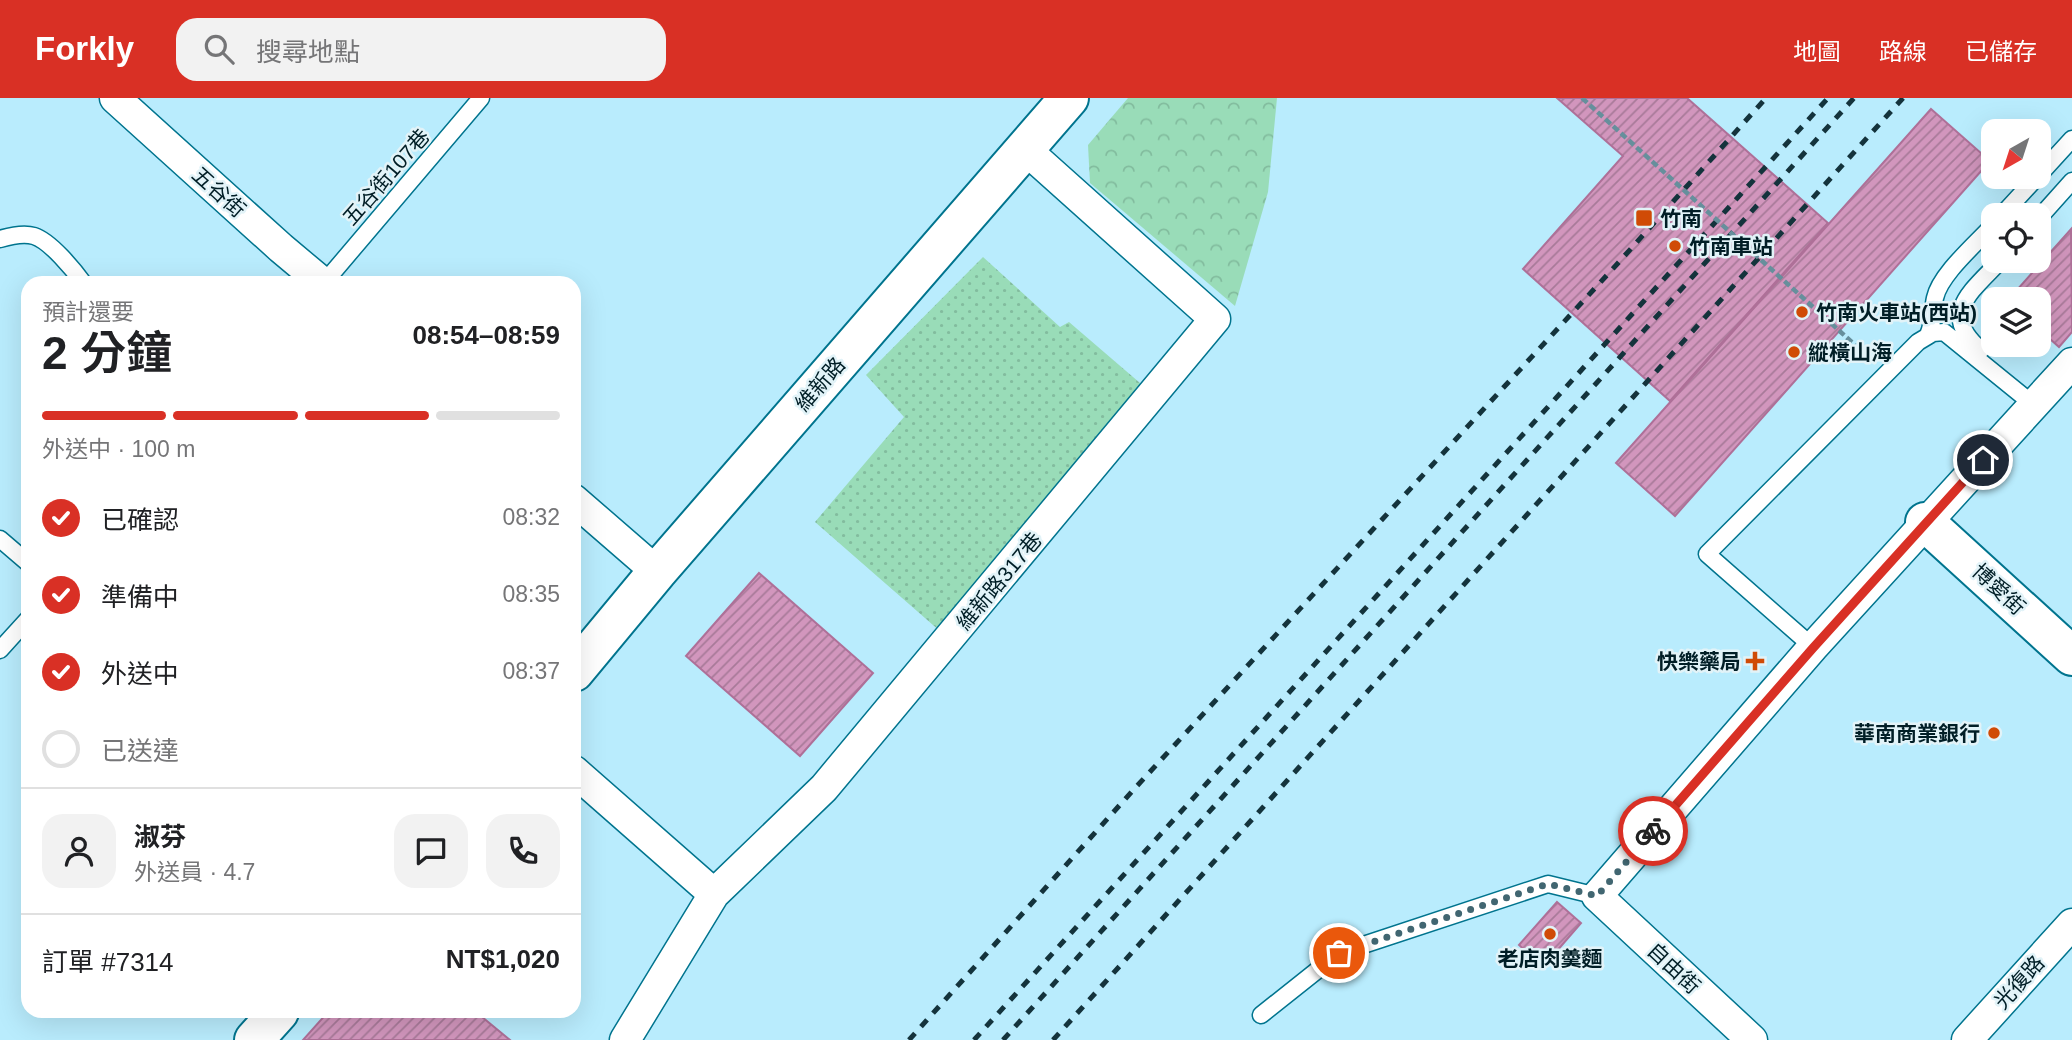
<!DOCTYPE html>
<html lang="zh-TW">
<meta charset="utf-8">
<style>
body{margin:0;font-family:Arial,"Noto Sans TC",sans-serif;background:#f2f2f2;color:#202124;height:100vh;display:flex;flex-direction:column;font-size:26px;white-space:nowrap}
*{box-sizing:border-box;margin:0}
p{font-size:23px;color:#757577}
.icon{flex:none;width:38px;height:38px;fill:none;stroke:currentColor;stroke-width:2;stroke-linecap:round;stroke-linejoin:round}
.map{position:relative;flex:1;overflow:hidden}
.details{position:absolute;left:21px;top:178px;width:560px;height:742px;display:flex;flex-direction:column;background:#fff;border-radius:21px;box-shadow:0 7px 28px #0002}
.details>*{flex:none}
.needle{width:46px;rotate:219deg}
.buttons{position:absolute;left:1981px;top:21px;display:grid;gap:14px}
.buttons a{display:grid;place-items:center;width:70px;height:70px;border-radius:14px;background:#fff;box-shadow:0 7px 28px #0002;font-size:35px}
.pin{position:absolute;display:grid;place-items:center;width:60px;height:60px;color:#fff;margin:-30px;border:4px solid #fff;border-radius:50%;box-shadow:0 2px 7px #0007}
.courier{position:absolute;display:grid;place-items:center;width:70px;height:70px;margin:-35px;border:5px solid #d93025;border-radius:50%;background:#fff;color:#222;box-shadow:0 2px 9px #0007}
.summary em{font-style:normal;font-weight:600}
.summary div{display:flex;flex-direction:column-reverse}
.summary{display:flex;align-items:center;justify-content:space-between;height:119px;padding:0 21px}
h1{font-size:46px;font-weight:600;line-height:52px}
.bar{display:grid;grid-template-columns:repeat(4,1fr);gap:10px 7px;align-content:center;height:84px;padding:0 21px}
.bar i{height:9px;border-radius:5px;background:#e0e0e0}
.bar .selected{background:#d93025}
.bar p{grid-column:span 4}
.line{display:flex;align-items:center;gap:18px;padding:0 21px;border-top:2px solid #e0e0e0}
.line div{flex:1}
.round{display:grid;place-items:center;flex:none;width:74px;height:74px;border-radius:21px;background:#f2f2f2}
ol{padding:0 21px;list-style:none}
li{display:flex;align-items:center;gap:21px;height:77px}
li p{margin-inline-start:auto}
li .icon{padding:7px;border-radius:50%;background:#d93025;color:#fff;stroke-width:4}
li:last-child{color:#757577}
li i{width:38px;height:38px;border:4px solid #e0e0e0;border-radius:50%}
header{display:flex;align-items:center;gap:42px;box-sizing:border-box;height:98px;padding:0 35px;background:#d93025;color:#fff}
header strong{font-size:33px}
nav{display:flex;gap:38px;margin-inline-start:auto;font-size:24px}
.search{width:490px;height:63px;background:#f2f2f2;display:flex;align-items:center;gap:18px;box-sizing:border-box;padding:0 24px;border-radius:21px;color:#757577;font-size:26px}
.map>svg:first-child{display:block}
</style>
<header>
<strong>Forkly</strong>
<div class="search"><svg class="icon" aria-label="search" viewBox="0 0 24 24"><circle cx="10" cy="10" r="6"/><path d="M15 15l6 6"/></svg>搜尋地點</div>
<nav><a>地圖</a><a>路線</a><a>已儲存</a></nav>
</header>
<div class="map">
<svg width="2072" height="942" viewBox="0 0 2072 942">
<defs>
<pattern id="grass-dots" width="8" height="8" patternUnits="userSpaceOnUse" patternTransform="scale(1.75)"><rect width="8" height="8" fill="#99dcb8"/><path d="M2 2h.1M6 6h.1" fill="none" stroke="#82bc9e" stroke-width="1.8" stroke-linecap="round"/></pattern>
<pattern id="park-crowns" width="20" height="18" patternUnits="userSpaceOnUse" patternTransform="scale(1.75)"><rect width="20" height="18" fill="#99dcb8"/><path d="M2 6a3 3 0 1 1 6 0M12 15a3 3 0 1 1 6 0" fill="none" stroke="#82bc9e"/></pattern>
<pattern id="building-hatch" width="6" height="6" patternUnits="userSpaceOnUse" patternTransform="scale(1.75)"><rect width="6" height="6" fill="#d296bd"/><path d="M-1 1l2-2M0 6l6-6M5 7l2-2" fill="none" stroke="#a87a99"/></pattern>
</defs>
<rect width="100%" height="100%" fill="#b9ecfd"/>
<path fill="url(#grass-dots)" d="M983 159 1060 229 1069 224 1147 291 941 534 815 424 904 319 866 277Z"/>
<path fill="url(#park-crowns)" d="M1128 0H1277L1268 94 1235 208 1090 85 1088 47Z"/>
<path fill="url(#building-hatch)" stroke="#ae7098" stroke-width="2" d="M1557 0H1687L1828 125 1670 303 1523 171 1623 58Z
M1931 11 1990 63 1675 418 1616 365Z
M2071 131 2072 234 2059 249 2039 231V201H2009Z
M759 475 873 575 800 658 686 558Z
M1557 804 1581 825 1543 869 1519 847Z
M328 914H476L510 942H303Z"/>
<g fill="none" stroke-linecap="round" stroke-linejoin="round">
<defs>
<path id="lane" d="M2039 77 2072 41
M2002 117 2037 79
M2039 120 2072 83
M0 141C10 138 24 135 34 138 50 143 74 172 84 186
M323 186 481 0
M1928 237C1934 224 1932 213 1935 200 1940 176 1977 145 1993 127
M1981 252C1938 216 1972 193 2000 163
M0 441 28 465
M1813 549 1707 456 1918 244 1933 235 1944 234 2034 307
M0 552 28 521
M1261 917 1339 855 1548 786 1597 798"/>
<path id="street" d="M115 0 281 150 324 186
M574 402 657 474
M574 673 714 796
M625 942 714 796 824 690 1215 221 1025 51
M1752 942 1597 798 1813 549 2072 265
M1967 942 2072 826"/>
<path id="secondary" d="M1925 424 2072 558
M574 574 657 474 1069 0
M254 942 279 914"/>
</defs>
<use href="#lane" stroke="#00748e" stroke-width="19"/>
<use href="#street" stroke="#00748e" stroke-width="33"/>
<use href="#secondary" stroke="#00748e" stroke-width="42"/>
<use href="#lane" stroke="#fff" stroke-width="16"/>
<use href="#street" stroke="#fff" stroke-width="30"/>
<use href="#secondary" stroke="#fff" stroke-width="38"/>
<path stroke="#14333c" stroke-width="5" stroke-dasharray="9 9" stroke-linecap="butt" d="M909 942 1136 689 1619 164 1766 0
M974 942 1828 0
M1003 942 1854 0
M1053 942 1903 0"/>
<path stroke="#668f9c" stroke-width="4.5" stroke-dasharray="7 3.5" stroke-linecap="butt" d="M1582 0 1855 247"/>
</g>
<g fill="none" stroke-linecap="round" stroke-linejoin="round">
<path stroke="#416671" stroke-width="7" stroke-dasharray="0 12.6" d="M1339 855 1548 786 1597 798 1653 733"/>
<path stroke="#d93025" stroke-width="9" d="M1653 733 1813 550 1983 362"/>
</g>
<g fill="#d04b06" stroke="#e2f3f8" stroke-width="2.5">
<rect x="1635" y="111" width="18" height="18" rx="3.5"/>
<circle cx="1675" cy="148" r="7"/>
<circle cx="1802" cy="214" r="7"/>
<circle cx="1794" cy="254" r="7"/>
<path d="M1751.5 552.5h7v7h7v7h-7v7h-7v-7h-7v-7h7z"/>
<circle cx="1994" cy="635" r="7"/>
<circle cx="1550" cy="836" r="7"/>
</g>
<g text-anchor="middle" dominant-baseline="central" stroke-width="5" stroke-linejoin="round" paint-order="stroke">
<g font-size="21" fill="#011e26" stroke="#e2f3f8">
<text transform="translate(386 79) rotate(-49)">五谷街107巷</text>
<text transform="translate(219 94) rotate(42)">五谷街</text>
<text transform="translate(820 286) rotate(-49)">維新路</text>
<text transform="translate(999 483) rotate(-50)">維新路317巷</text>
<text transform="translate(1999 491) rotate(43)">博愛街</text>
<text transform="translate(1674 870) rotate(43)">自由街</text>
<text transform="translate(2019 884) rotate(-48)">光復路</text>
</g>
<g font-size="21" font-weight="bold" fill="#011e26" stroke="#e2f3f8" text-anchor="start">
<text x="1660" y="120">竹南</text>
<text x="1689" y="148">竹南車站</text>
<text x="1816" y="214">竹南火車站(西站)</text>
<text x="1808" y="254">縱橫山海</text>
<text x="1741" y="563" text-anchor="end">快樂藥局</text>
<text x="1980" y="635" text-anchor="end">華南商業銀行</text>
<text x="1550" y="860" text-anchor="middle">老店肉羮麵</text>
</g>
</g>
</svg>
<div class="buttons">
<a><svg class="needle" viewBox="-14 -14 28 28"><path d="M0-13l5 13h-10z" fill="#e53935"/><path d="M0 13l5-13h-10z" fill="#757577"/></svg></a>
<a><svg class="icon" aria-label="locate" viewBox="0 0 24 24"><circle cx="12" cy="12" r="6"/><path d="M12 2v4M12 18v4M2 12h4M18 12h4"/></svg></a>
<a><svg class="icon" aria-label="layers" viewBox="0 0 24 24"><path d="M12 4l9 5-9 5-9-5zM3 14l9 5 9-5"/></svg></a>
</div>
<div class="pin" style="left:1339px;top:855px;background:#ea580c"><svg class="icon" aria-label="bag" viewBox="0 0 24 24"><path d="M5 8h14l-1 12H6zM9 8a3 3 0 0 1 6 0"/></svg></div>
<div class="pin" style="left:1983px;top:362px;background:#1f2937"><svg class="icon" aria-label="home" viewBox="0 0 24 24"><path d="M3 11l9-7 9 7M6 9v11h12V9"/></svg></div>
<div class="courier" style="left:1653px;top:733px"><svg class="icon" aria-label="bike" viewBox="0 0 24 24"><circle cx="6" cy="16" r="4"/><circle cx="18" cy="16" r="4"/><path d="M6 16l4-8h5l3 8M10 8l3 8H6M13 5h3"/></svg></div>
<section class="details">
<div class="summary"><div><h1>2 分鐘</h1><p>預計還要</p></div><em>08:54–08:59</em></div>
<div class="bar"><i class="selected"></i><i class="selected"></i><i class="selected"></i><i></i><p>外送中 · 100 m</p></div>
<ol>
<li><svg class="icon" aria-label="check" viewBox="0 0 24 24"><path d="M5 12l5 5 9-10"/></svg>已確認<p>08:32</p></li>
<li><svg class="icon" aria-label="check" viewBox="0 0 24 24"><path d="M5 12l5 5 9-10"/></svg>準備中<p>08:35</p></li>
<li><svg class="icon" aria-label="check" viewBox="0 0 24 24"><path d="M5 12l5 5 9-10"/></svg>外送中<p>08:37</p></li>
<li><i></i>已送達</li>
</ol>
<div class="line" style="height:126px"><a class="round"><svg class="icon" aria-label="person" viewBox="0 0 24 24"><circle cx="12" cy="8" r="4"/><path d="M4 21q1-7 8-7t8 7"/></svg></a><div><b>淑芬</b><p>外送員 · 4.7</p></div><a class="round"><svg class="icon" aria-label="chat" viewBox="0 0 24 24"><path d="M4 5h16v11H9l-5 4z"/></svg></a><a class="round"><svg class="icon" aria-label="phone" viewBox="0 0 24 24"><path d="M5 4h4l2 5-3 2q2 4 5 5l2-3 5 2v4C11 20 4 13 5 4z"/></svg></a></div>
<div class="line" style="height:91px"><div>訂單 #7314</div><b>NT$1,020</b></div>
</section>
</div>
